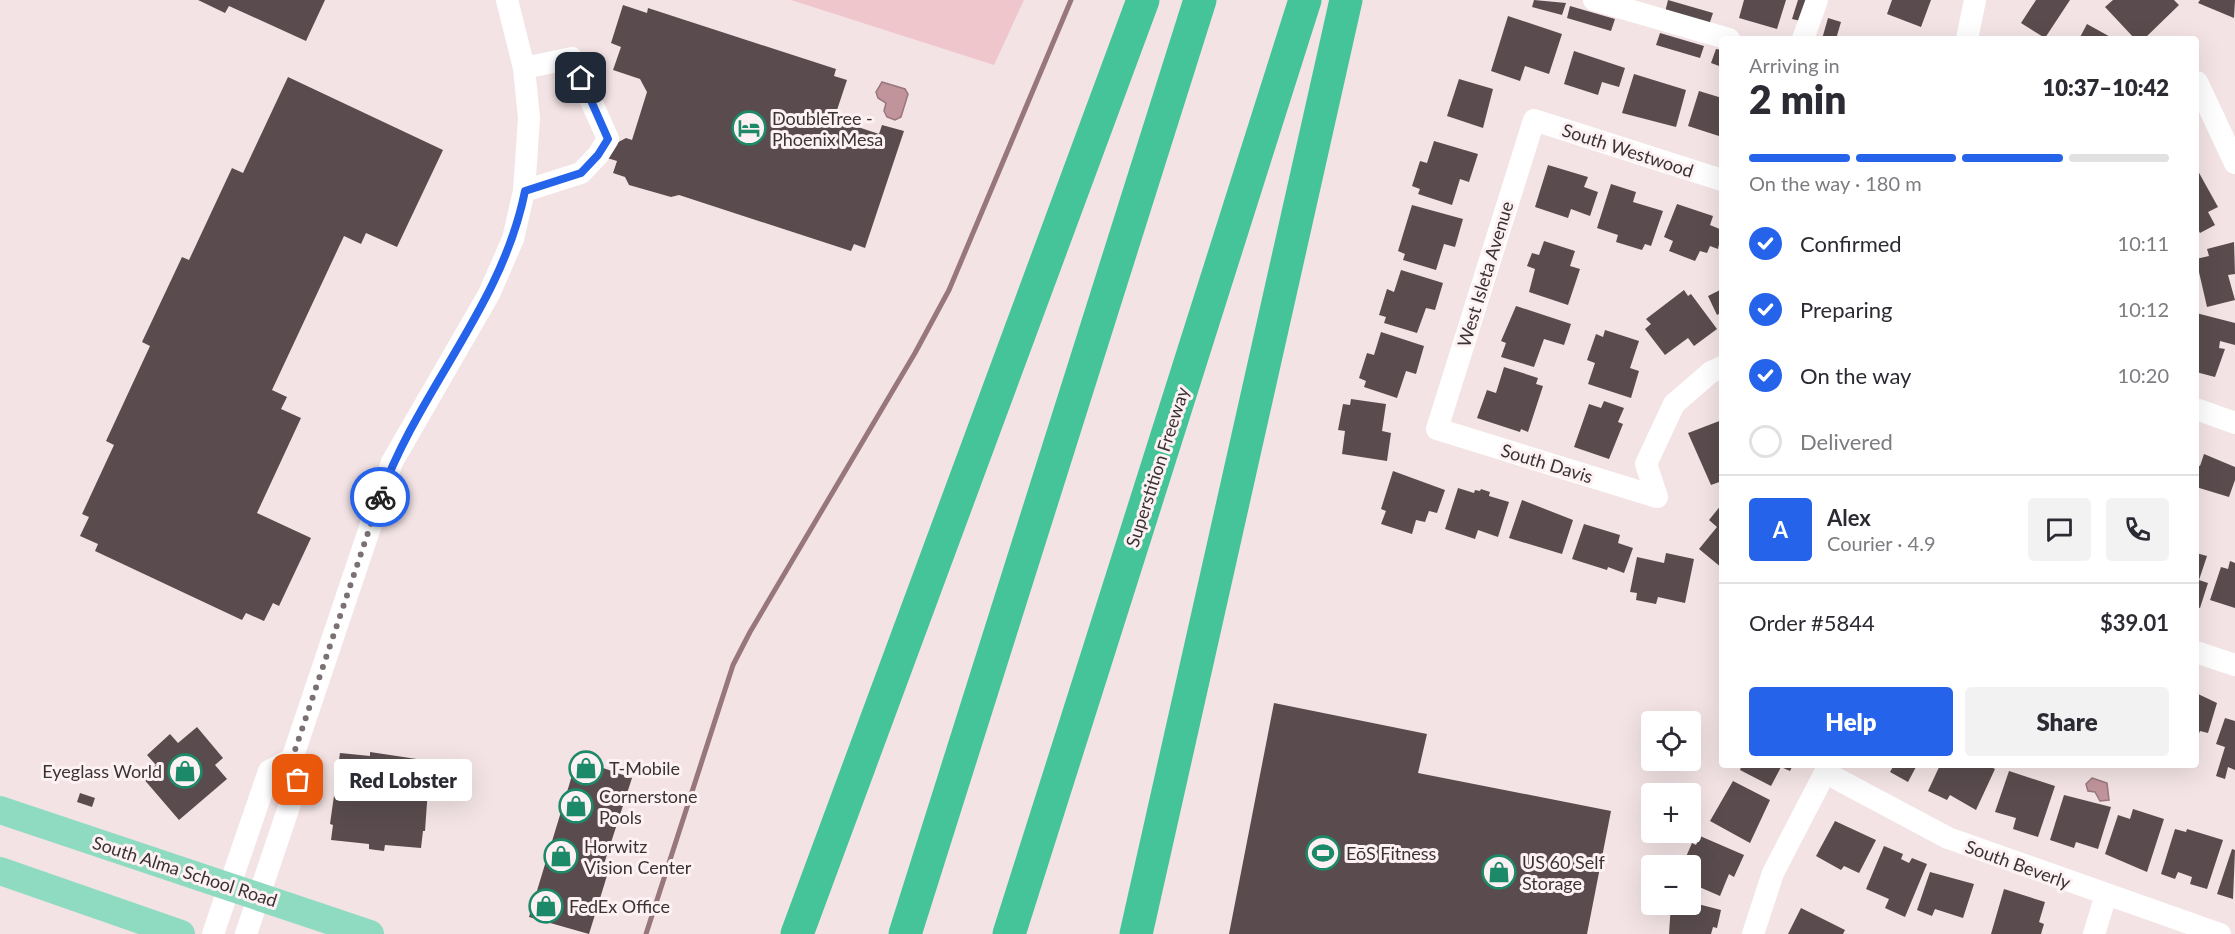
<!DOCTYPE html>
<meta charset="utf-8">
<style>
body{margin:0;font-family:Lato,sans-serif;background:#f2f2f3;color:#2b2b33;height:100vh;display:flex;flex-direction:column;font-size:22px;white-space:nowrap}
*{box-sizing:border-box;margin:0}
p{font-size:20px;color:#7c7c81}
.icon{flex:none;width:33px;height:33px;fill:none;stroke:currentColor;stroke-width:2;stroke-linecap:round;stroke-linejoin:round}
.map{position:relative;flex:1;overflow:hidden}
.details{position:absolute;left:1719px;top:36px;width:480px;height:732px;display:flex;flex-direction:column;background:#fff;border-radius:6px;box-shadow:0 6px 24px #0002}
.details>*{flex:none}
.tools{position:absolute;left:1641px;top:711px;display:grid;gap:12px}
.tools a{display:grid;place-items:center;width:60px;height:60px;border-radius:6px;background:#fff;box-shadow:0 6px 24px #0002;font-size:30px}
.pin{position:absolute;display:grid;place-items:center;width:51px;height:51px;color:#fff;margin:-26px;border-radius:12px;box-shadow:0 3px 9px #0006}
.courier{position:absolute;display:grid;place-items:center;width:60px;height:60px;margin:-30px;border:4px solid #2563eb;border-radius:50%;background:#fff;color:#222;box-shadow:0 2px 8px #0007}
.bubble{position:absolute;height:42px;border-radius:6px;background:#fff;box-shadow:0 6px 24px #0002;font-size:20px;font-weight:800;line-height:42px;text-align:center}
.head em{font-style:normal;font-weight:800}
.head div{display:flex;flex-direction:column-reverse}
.head{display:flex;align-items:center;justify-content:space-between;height:102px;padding:0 30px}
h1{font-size:39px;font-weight:800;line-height:45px}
.bar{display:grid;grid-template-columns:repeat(4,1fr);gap:9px 6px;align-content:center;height:72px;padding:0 30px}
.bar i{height:8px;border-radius:4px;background:#e1e1e2}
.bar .on{background:#2563eb}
.bar p{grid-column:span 4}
.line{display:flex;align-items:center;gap:15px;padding:0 30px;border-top:2px solid #e1e1e2}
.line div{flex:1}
.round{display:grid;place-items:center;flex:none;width:63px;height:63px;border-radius:6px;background:#f2f2f3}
ol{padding:0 30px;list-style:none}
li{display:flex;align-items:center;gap:18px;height:66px}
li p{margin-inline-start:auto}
li .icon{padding:6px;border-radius:50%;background:#2563eb;color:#fff;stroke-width:4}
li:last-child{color:#7c7c81}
li i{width:33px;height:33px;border:3px solid #e1e1e2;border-radius:50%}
.action{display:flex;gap:12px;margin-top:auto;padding:12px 30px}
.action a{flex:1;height:69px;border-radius:6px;background:#2563eb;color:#fff;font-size:24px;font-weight:800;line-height:69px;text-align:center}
.action a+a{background:#f2f2f3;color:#2b2b33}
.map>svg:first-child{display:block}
</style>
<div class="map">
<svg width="2235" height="934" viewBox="0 0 2235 934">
<rect width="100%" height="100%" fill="#f3e3e5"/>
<path fill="#f0c6cd" d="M791 0H1024L994 65Z"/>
<path fill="#c1949b" stroke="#98777c" stroke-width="1.5" d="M882 82 905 89 908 94 901 117 895 120 887 117 884 111 886 103 878 98 876 92Z
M2092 778 2107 783 2109 800 2100 801 2095 792 2088 791 2086 784Z"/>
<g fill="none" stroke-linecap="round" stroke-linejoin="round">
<path stroke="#98777c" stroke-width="5" d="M646 934 733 665 750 632 915 353 949 290 1071 0"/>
</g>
<path fill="#5a4c4e" d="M198 0H325L306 41 229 6 225 13Z
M1534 0 1566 3 1562 15 1532 7Z
M1668 0 1713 13 1709 25 1665 12Z
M1744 0H1786L1777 29 1739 18Z
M1798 0H1812L1805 22 1792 19Z
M1892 0H1931L1921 27 1887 14Z
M2036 0H2070L2045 38 2021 23Z
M2113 0H2174L2179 5 2144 39H2135L2105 7Z
M2200 0H2235L2234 18 2198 3Z
M623 5 647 13 648 8 836 69 834 76 847 80 834 119 879 134 882 125 904 131 865 248 854 244 851 251 679 195 671 197 629 185 625 177 613 173 617 161 607 158 611 146 626 138 632 140 647 92 640 79 613 70 621 47 611 43Z
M1570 6 1615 19 1611 31 1567 18Z
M1508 16 1562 34 1549 74 1525 66 1520 81 1491 71Z
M1828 18 1841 22 1836 39H1822Z
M2087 24 2114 39H2079Z
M1660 33 1704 46 1700 58 1656 45Z
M1716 49 1722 50V67L1711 63Z
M1574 51 1625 68 1619 87 1602 82 1598 95 1564 84Z
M1634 74 1686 90 1676 127 1622 113Z
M288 77 443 150 397 247 366 233 361 244 344 236 272 390 287 397 281 409 301 418 257 513 311 538 279 606 273 603 264 621 246 613 242 620 95 551 98 544 80 536 89 517 82 514 114 445 106 441 150 346 142 342 182 257 189 260 232 168 243 173Z
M1459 79 1493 89 1483 128 1447 116Z
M1699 91 1722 98V137L1688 126Z
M1434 141 1478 154 1469 182 1460 179 1452 205 1418 194 1420 189 1412 186 1420 161 1427 163Z
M1548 165 1588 177 1584 187 1598 192 1590 216 1571 209 1568 218 1535 207Z
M2198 171 2218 207 2208 212 2215 225 2200 233 2196 226Z
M1611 184 1636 192 1633 202 1663 211 1651 246 1645 244 1642 250 1616 242 1618 235 1597 228Z
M1677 204 1713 216 1710 225 1722 230 1718 249 1710 246 1707 253 1700 251 1695 261 1669 251 1673 241 1664 237Z
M1412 205 1463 219 1455 247 1444 244 1436 270 1403 260 1405 254 1398 251Z
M1544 241 1575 251 1570 266 1580 269 1568 305 1529 292 1535 269 1527 266 1532 253 1539 255Z
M2234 242 2235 274 2228 275 2235 300 2207 307 2196 259 2209 256 2207 249Z
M1401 270 1443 283 1435 310 1426 308 1417 333 1384 323 1386 317 1379 315 1387 289 1394 292Z
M1722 289V312L1717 315 1708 296Z
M1684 290 1688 296 1691 294 1717 329 1694 346 1688 338 1665 355 1645 329 1651 324 1646 319Z
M1516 306 1571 324 1564 345 1544 339 1534 367 1501 357 1506 343 1501 341Z
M2196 313 2235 323V345L2220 341 2219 348 2225 349 2215 377 2196 372Z
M1605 330 1639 341 1630 368 1639 371 1631 398 1588 384 1595 363 1587 360 1596 334 1603 337Z
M1381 332 1424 346 1416 374 1406 371 1397 398 1364 387 1366 381 1359 378 1367 353 1374 355Z
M1504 367 1538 378 1536 384 1543 386 1528 432 1521 429 1520 432 1477 418 1487 390 1496 393Z
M1351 399 1386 404 1382 431 1391 433 1387 461 1342 454 1345 431 1338 430 1343 404 1350 405Z
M1604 401 1624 408 1618 422 1623 424 1609 459 1574 447 1589 404 1601 408Z
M1722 420V481L1711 485 1688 433Z
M2204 454 2235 467V480L2229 497 2196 487V465L2200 466Z
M1393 471 1445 490 1437 513 1429 511 1425 522 1416 520 1412 534 1381 524 1386 511 1381 509Z
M1458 488 1474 493 1475 490 1480 491 1481 489 1490 492 1489 496 1509 502 1498 537 1478 530 1475 539 1445 529Z
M1522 500 1573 520 1562 554 1509 538Z
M1722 504V568L1699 549 1717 527 1709 520Z
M1584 524 1620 535 1618 543 1633 548 1624 573 1608 567 1607 570 1572 559Z
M1666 553 1694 559 1685 603 1658 597 1656 604 1636 600 1637 593 1630 592 1637 557 1664 563Z
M2196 553 2207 556 2199 580 2208 583 2200 608 2196 607Z
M2230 561 2235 563V608L2210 600 2221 567 2228 569Z
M2196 693 2217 703 2208 733 2200 731 2198 736Z
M1274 703 1427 734 1418 773 1611 811 1587 934H1229Z
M2225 718 2235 721V770L2228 767 2225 779 2216 776 2225 747 2216 744Z
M197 727 223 758 215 765 227 779 179 820 142 777 156 765 147 755 170 734 178 743Z
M370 752 430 761 425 831H423L421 848 385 845 384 851 376 850 369 849V844L331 840 333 825 330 824 340 753 370 756Z
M577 759 632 778 604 864 610 866 589 934 529 917Z
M1742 765H1793L1790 771 1781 767 1771 786 1740 770Z
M1894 765H1917L1908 782 1890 772Z
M1940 765H1987L1995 769 1976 810 1950 795 1947 800 1928 791Z
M2009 771 2055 786 2038 837 2013 829 2016 818 1995 812Z
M1733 781 1770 800 1750 843 1710 821Z
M80 793 95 798 92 807 77 802Z
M2064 795 2111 807 2098 849 2076 842 2074 848 2050 840Z
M2133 809 2164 819 2147 872 2105 854 2118 815 2130 819Z
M1835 821 1876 840 1859 873 1844 866 1841 870 1816 856Z
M2175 829 2186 832 2187 829 2223 840 2207 889 2190 884 2192 877 2178 872 2175 879 2161 874Z
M1700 836 1744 855 1734 877 1729 874 1720 896 1690 883V866H1682L1692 843 1696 845Z
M1884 846 1903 854 1901 859 1909 863 1912 858 1927 864 1905 917 1885 908 1889 899 1866 889Z
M2232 849 2235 850 2233 899 2217 894Z
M1930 872 1974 884 1963 918 1935 909 1932 916 1917 910Z
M2004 889 2045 902 2039 922 2044 924 2041 934H1991Z
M1690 902 1721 910 1717 928 1713 927 1711 934H1669L1671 904H1690Z
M1801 908 1845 930 1843 934H1788Z"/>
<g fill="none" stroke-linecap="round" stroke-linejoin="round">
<path stroke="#fff" stroke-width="22" d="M1594 0 1729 39
M1803 39 1817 0
M1967 39 1975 0
M524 68 572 58 608 139 598 155 581 173 524 191
M2197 82 2235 163
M2196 409 2235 423
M1657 497 1437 429 1534 120 1722 180
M1657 497 1646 464 1674 404 1711 372 1722 367
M2196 652 2235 665
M1826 773 1948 838 2220 934
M213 934 269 771 292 759
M246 934 298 780 292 759 392 462 489 294 513 239 524 191 529 118 524 68 507 0
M1753 934 1773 873 1829 765
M2094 934 2106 895"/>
<path stroke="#8fdbc2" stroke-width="28" d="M0 810 370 934
M0 871 181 934"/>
<path stroke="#45c399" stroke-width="33" d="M797 934 1143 0
M905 934 1200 0
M1009 934 1305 0
M1136 934 1346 0"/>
</g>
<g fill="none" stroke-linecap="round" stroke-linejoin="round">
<path stroke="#7b7172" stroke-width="6" stroke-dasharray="0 10.8" d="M298 780 292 759 380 497"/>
<path stroke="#2563eb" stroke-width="8" d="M380 497C419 389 502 306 525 191L581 173 598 155 608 139 581 78"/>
</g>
<defs>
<symbol id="hotel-ring" viewBox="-11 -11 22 22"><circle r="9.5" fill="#fef1f3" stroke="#1c8a69" stroke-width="1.5"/><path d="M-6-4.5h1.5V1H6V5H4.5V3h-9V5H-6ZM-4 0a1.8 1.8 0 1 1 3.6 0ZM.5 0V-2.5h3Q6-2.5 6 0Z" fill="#1c8a69"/></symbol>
<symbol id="shop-ring" viewBox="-11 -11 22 22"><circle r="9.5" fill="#fef1f3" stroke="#1c8a69" stroke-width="1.5"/><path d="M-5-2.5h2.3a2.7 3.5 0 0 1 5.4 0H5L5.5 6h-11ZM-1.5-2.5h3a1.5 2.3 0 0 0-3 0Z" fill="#1c8a69"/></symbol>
<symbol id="stadium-ring" viewBox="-11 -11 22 22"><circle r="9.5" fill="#fef1f3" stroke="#1c8a69" stroke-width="1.5"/><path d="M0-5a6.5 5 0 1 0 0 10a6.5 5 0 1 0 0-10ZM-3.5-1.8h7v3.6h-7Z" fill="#1c8a69"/></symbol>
</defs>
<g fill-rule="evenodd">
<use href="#hotel-ring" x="730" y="109" width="38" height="38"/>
<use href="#shop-ring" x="567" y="749" width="38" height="38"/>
<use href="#shop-ring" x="166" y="752" width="38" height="38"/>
<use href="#shop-ring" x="557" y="787" width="38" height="38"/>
<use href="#stadium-ring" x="1304" y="834" width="38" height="38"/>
<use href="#shop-ring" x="542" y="837" width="38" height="38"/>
<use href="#shop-ring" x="1480" y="853" width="38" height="38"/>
<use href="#shop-ring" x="527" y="887" width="38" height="38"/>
</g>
<g text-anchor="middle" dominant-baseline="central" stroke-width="6" stroke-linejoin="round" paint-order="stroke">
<g font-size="18" fill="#3a3334" stroke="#fef1f3" text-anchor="start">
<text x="772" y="118">DoubleTree -<tspan x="772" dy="21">Phoenix Mesa</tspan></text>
<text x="609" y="768">T-Mobile</text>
<text x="162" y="771" text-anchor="end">Eyeglass World</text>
<text x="599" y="796">Cornerstone<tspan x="599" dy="21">Pools</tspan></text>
<text x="584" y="846">Horwitz<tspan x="584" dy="21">Vision Center</tspan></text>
<text x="1346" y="853">EōS Fitness</text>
<text x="1522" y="862">US 60 Self<tspan x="1522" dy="21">Storage</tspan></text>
<text x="569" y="906">FedEx Office</text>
</g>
<g font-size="18" fill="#3a3334" stroke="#fef1f3">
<text transform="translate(1628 150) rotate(18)">South Westwood</text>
<text transform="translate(1485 274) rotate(-73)">West Isleta Avenue</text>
<text transform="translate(1547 463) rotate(17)">South Davis</text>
<text transform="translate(1157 467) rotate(-72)">Superstition Freeway</text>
<text transform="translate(2018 864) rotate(20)">South Beverly</text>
<text transform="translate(185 871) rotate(18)">South Alma School Road</text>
</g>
</g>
</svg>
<div class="tools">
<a><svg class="icon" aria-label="locate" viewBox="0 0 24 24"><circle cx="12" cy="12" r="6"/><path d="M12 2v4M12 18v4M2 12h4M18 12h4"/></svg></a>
<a>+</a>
<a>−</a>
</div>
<div class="pin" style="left:298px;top:780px;background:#ea580c"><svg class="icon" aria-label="bag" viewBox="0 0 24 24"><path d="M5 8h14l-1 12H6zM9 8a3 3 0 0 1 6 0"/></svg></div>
<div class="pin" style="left:581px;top:78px;background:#1f2937"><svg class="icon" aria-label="home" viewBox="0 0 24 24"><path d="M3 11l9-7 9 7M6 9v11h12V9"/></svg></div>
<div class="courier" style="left:380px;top:497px"><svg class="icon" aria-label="bike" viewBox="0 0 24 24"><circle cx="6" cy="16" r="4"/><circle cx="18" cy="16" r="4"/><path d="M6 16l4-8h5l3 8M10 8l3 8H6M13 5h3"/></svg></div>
<div class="bubble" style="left:334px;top:759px;width:138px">Red Lobster</div>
<section class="details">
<div class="head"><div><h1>2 min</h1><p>Arriving in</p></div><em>10:37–10:42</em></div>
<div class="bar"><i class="on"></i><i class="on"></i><i class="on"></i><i></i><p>On the way · 180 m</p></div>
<ol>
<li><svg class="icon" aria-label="check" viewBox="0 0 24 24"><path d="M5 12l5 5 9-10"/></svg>Confirmed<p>10:11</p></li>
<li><svg class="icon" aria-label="check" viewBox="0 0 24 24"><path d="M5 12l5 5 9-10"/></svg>Preparing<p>10:12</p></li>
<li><svg class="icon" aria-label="check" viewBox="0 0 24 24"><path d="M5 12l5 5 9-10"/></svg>On the way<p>10:20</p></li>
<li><i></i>Delivered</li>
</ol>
<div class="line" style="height:108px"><b class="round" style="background:#2563eb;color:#fff">A</b><div><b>Alex</b><p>Courier · 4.9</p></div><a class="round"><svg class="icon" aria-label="chat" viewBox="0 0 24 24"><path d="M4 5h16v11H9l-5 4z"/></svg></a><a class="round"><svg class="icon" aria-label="phone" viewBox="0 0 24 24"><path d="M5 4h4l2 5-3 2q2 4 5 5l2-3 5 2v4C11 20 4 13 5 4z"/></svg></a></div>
<div class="line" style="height:78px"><div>Order #5844</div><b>$39.01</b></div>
<div class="action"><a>Help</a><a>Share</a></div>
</section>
</div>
